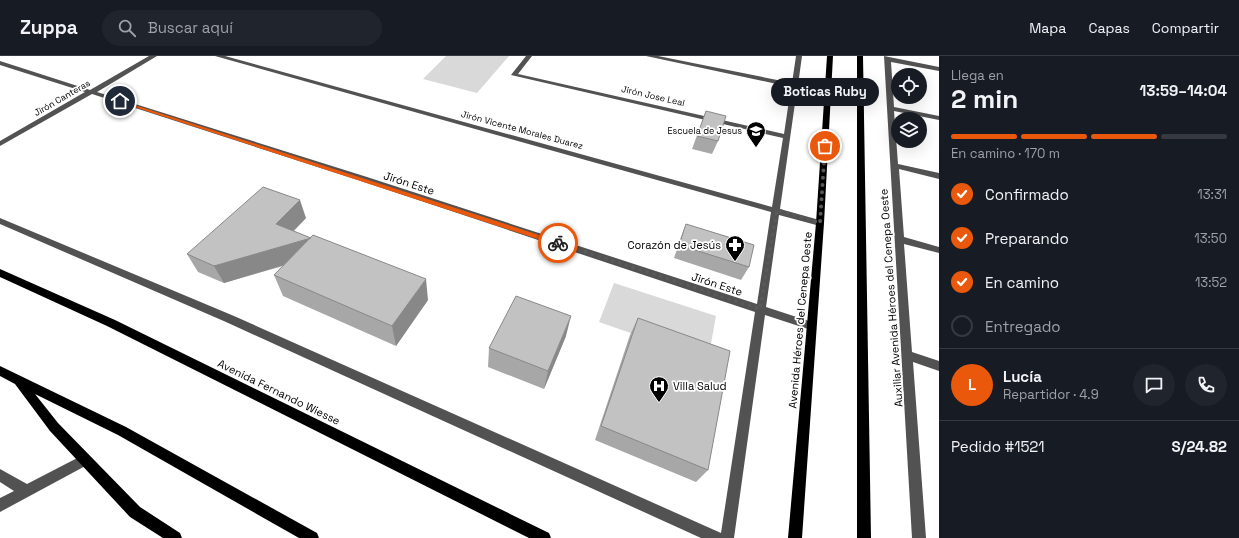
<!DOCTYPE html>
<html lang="es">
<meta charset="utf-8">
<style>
body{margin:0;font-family:"Space Grotesk",sans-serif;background:#20242c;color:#f1f3f6;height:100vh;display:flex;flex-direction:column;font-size:15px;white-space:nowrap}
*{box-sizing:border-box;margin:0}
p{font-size:13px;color:#9ea1a6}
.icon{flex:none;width:22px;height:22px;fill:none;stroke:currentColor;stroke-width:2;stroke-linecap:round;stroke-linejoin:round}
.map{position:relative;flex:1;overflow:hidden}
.side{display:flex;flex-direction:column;background:#171b24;width:300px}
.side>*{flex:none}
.buttons{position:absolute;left:891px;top:12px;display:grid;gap:8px}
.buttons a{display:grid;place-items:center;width:36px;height:36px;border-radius:50%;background:#171b24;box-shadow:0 4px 16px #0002;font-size:20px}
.pin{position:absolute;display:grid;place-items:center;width:34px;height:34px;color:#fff;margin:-17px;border:2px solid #fff;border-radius:50%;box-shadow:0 1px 4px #0007}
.courier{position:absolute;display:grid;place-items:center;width:40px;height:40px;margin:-20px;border:3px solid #ea580c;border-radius:50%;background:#fff;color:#222;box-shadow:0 1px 5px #0007}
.bubble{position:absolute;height:28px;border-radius:14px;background:#171b24;box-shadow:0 4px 16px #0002;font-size:13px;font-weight:700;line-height:28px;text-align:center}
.overview em{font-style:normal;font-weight:700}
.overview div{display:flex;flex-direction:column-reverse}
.overview{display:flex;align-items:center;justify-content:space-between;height:68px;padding:0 12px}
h1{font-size:26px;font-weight:700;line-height:30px}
.bar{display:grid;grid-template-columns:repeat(4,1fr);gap:6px 4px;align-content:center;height:48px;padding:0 12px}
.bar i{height:5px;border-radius:3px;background:#363941}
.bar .current{background:#ea580c}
.bar p{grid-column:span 4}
.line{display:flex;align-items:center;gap:10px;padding:0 12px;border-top:1px solid #363941}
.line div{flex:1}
.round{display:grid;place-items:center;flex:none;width:42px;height:42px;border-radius:21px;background:#20242c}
ol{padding:0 12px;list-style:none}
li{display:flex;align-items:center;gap:12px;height:44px}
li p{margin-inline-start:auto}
li .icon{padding:4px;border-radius:50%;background:#ea580c;color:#fff;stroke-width:4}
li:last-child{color:#9ea1a6}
li i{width:22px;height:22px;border:2px solid #363941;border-radius:50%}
header{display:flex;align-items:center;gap:24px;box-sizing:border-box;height:56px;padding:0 20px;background:#171b24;border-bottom:1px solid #363941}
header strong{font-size:19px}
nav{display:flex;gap:22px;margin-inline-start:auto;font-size:14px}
.search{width:280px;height:36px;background:#20242c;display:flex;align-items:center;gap:10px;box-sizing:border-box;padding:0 14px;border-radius:22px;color:#9ea1a6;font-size:15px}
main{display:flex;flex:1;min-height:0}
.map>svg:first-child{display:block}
</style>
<header>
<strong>Zuppa</strong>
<div class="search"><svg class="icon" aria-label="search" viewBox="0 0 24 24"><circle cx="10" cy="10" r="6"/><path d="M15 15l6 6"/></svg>Buscar aquí</div>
<nav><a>Mapa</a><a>Capas</a><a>Compartir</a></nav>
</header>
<main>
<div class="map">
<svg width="939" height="482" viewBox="0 0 939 482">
<rect width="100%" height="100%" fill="#fff"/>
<path fill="#d9d9d9" d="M446 0H509L477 37 423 23Z
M614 227 716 260 708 304 599 266Z"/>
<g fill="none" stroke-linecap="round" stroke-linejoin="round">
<path fill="#525252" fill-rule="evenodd" d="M149 0H157L97 36 367 121 757 248 771 156 215 0H225L772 151 783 82 511 19 526 0H532L518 18 784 78 791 31 646 0H658L792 27 796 0H802L798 29 832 37 829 39 797 33 780 153 823 165 824 167 820 170 779 159 766 251 815 267 816 270 815 273 811 274 765 259 734 482H701L226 266 0 168V162L234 260 721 477 755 256 361 125 92 38 0 90V85L85 36 0 9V5L90 34Z
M884 0 939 11V15L891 6 894 51 939 60V64L894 55 898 108 939 117V123L899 113 904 181 939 191V197L904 188 912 296 939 305V315L913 306 926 482H912Z
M85 398 89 400 91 404 89 408 0 456V442L14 435 0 426V413L27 428Z"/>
<path fill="#000" fill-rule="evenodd" d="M827 0H833L824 167 802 482H788L816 167Z
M857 0H863L871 482H857Z
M0 213 115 264 549 477 551 482H529L107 270 0 221Z
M0 310 126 371 317 477 319 482H299L118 379 35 338 58 367 140 451 180 477 182 482H163L130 461 50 375 15 328 0 320Z"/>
</g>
<path fill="#a7a7a7" d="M706 55 718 85 712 98 692 93Z
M306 162 294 175 428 244 396 290 283 240 274 219 283 210 224 227 198 216 187 198Z
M686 168 749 211 741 224 674 202 681 181Z
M638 262 708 414 696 426 595 384 630 279Z
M566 280 544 333 488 311 489 292Z"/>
<path fill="#888" d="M300 144 306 162 283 185 276 168Z
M311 182 317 199 224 227 214 210Z
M426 223 428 244 396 290 392 270Z
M571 260 566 280 544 333 548 315Z"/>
<path fill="#c2c2c2" stroke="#888" d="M706 55 726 60 718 85 697 80Z
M263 131 300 144 276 168 311 182 214 210 187 198Z
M686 168 754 189 749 211 679 189Z
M313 179 426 223 392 270 274 219Z
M516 240 571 260 548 315 489 292Z
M638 262 730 295 708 414 601 370Z"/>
<path fill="#ea580c" d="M119 44 561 186V187L556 189 119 46Z"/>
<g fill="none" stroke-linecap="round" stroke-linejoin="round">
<path stroke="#595959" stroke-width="4" stroke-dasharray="0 7.2" d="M558 187 760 253 777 154 820 167 825 90"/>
</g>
<defs>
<symbol id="school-pin" viewBox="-11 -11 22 30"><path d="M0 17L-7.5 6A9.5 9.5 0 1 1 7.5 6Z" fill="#000" stroke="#fff"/><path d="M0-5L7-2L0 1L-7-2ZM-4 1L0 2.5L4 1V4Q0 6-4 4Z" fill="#fff"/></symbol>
<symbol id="pharmacy-pin" viewBox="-11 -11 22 30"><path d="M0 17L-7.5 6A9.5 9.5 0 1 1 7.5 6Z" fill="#000" stroke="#fff"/><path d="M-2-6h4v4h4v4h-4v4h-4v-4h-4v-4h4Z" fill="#fff"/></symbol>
<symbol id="hospital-pin" viewBox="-11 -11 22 30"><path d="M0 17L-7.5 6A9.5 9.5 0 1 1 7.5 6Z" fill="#000" stroke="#fff"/><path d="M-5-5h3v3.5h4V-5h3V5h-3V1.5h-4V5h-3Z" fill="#fff"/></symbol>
</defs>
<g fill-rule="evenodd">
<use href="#school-pin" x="745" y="64" width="22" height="30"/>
<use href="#pharmacy-pin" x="724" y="178" width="22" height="30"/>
<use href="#hospital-pin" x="648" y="319" width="22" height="30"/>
</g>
<g text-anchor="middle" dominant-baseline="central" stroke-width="3.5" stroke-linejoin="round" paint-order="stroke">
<g font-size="9" fill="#000" stroke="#fff">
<text transform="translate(653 40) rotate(13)">Jirón Jose Leal</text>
<text transform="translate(62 42) rotate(-30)">Jirón Canteras</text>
<text transform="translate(522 74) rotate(15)">Jirón Vicente Morales Duarez</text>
</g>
<g font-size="9" fill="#000" stroke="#fff" text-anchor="end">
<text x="742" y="75">Escuela de Jesus</text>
</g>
<g font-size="11" fill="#000" stroke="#fff">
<text transform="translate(409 127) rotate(18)">Jirón Este</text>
<text transform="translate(717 228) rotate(18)">Jirón Este</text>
<text transform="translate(891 242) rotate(-94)">Auxiliar Avenida Héroes del Cenepa Oeste</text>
<text transform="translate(800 264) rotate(-85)">Avenida Héroes del Cenepa Oeste</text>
<text transform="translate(279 336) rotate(26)">Avenida Fernando Wiesse</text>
</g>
<g font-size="11" fill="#000" stroke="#fff" text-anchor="end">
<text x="721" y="189">Corazón de Jesús</text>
<text x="673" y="330" text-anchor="start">Villa Salud</text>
</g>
</g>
</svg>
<div class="buttons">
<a><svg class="icon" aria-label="locate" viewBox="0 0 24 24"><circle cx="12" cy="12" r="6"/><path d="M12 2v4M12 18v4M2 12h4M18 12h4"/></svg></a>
<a><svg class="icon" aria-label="layers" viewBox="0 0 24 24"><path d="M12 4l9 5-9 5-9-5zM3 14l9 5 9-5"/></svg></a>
</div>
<div class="pin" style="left:825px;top:90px;background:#ea580c"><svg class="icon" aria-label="bag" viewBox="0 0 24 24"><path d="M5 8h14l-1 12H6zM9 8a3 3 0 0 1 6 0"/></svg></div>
<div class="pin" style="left:120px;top:45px;background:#1f2937"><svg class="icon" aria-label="home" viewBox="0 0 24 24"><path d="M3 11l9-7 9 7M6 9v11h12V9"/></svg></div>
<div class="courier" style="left:558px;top:187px"><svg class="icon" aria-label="bike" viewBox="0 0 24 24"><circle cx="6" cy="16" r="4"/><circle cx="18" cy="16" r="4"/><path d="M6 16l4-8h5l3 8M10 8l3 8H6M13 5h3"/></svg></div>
<div class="bubble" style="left:771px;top:22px;width:108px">Boticas Ruby</div>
</div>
<section class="side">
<div class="overview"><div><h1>2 min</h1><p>Llega en</p></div><em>13:59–14:04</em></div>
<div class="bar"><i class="current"></i><i class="current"></i><i class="current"></i><i></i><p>En camino · 170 m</p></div>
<ol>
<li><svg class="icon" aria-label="check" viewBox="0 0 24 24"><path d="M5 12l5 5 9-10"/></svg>Confirmado<p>13:31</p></li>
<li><svg class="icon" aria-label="check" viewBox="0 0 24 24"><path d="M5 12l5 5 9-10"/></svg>Preparando<p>13:50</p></li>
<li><svg class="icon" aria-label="check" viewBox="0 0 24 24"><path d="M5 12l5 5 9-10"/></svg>En camino<p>13:52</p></li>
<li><i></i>Entregado</li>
</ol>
<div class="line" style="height:72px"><b class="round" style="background:#ea580c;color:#fff">L</b><div><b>Lucía</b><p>Repartidor · 4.9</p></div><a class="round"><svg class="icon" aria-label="chat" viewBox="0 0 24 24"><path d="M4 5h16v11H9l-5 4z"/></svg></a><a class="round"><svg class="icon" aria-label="phone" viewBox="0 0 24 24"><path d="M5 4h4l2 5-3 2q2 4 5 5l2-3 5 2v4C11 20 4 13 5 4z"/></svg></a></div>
<div class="line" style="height:52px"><div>Pedido #1521</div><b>S/24.82</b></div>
</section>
</main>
